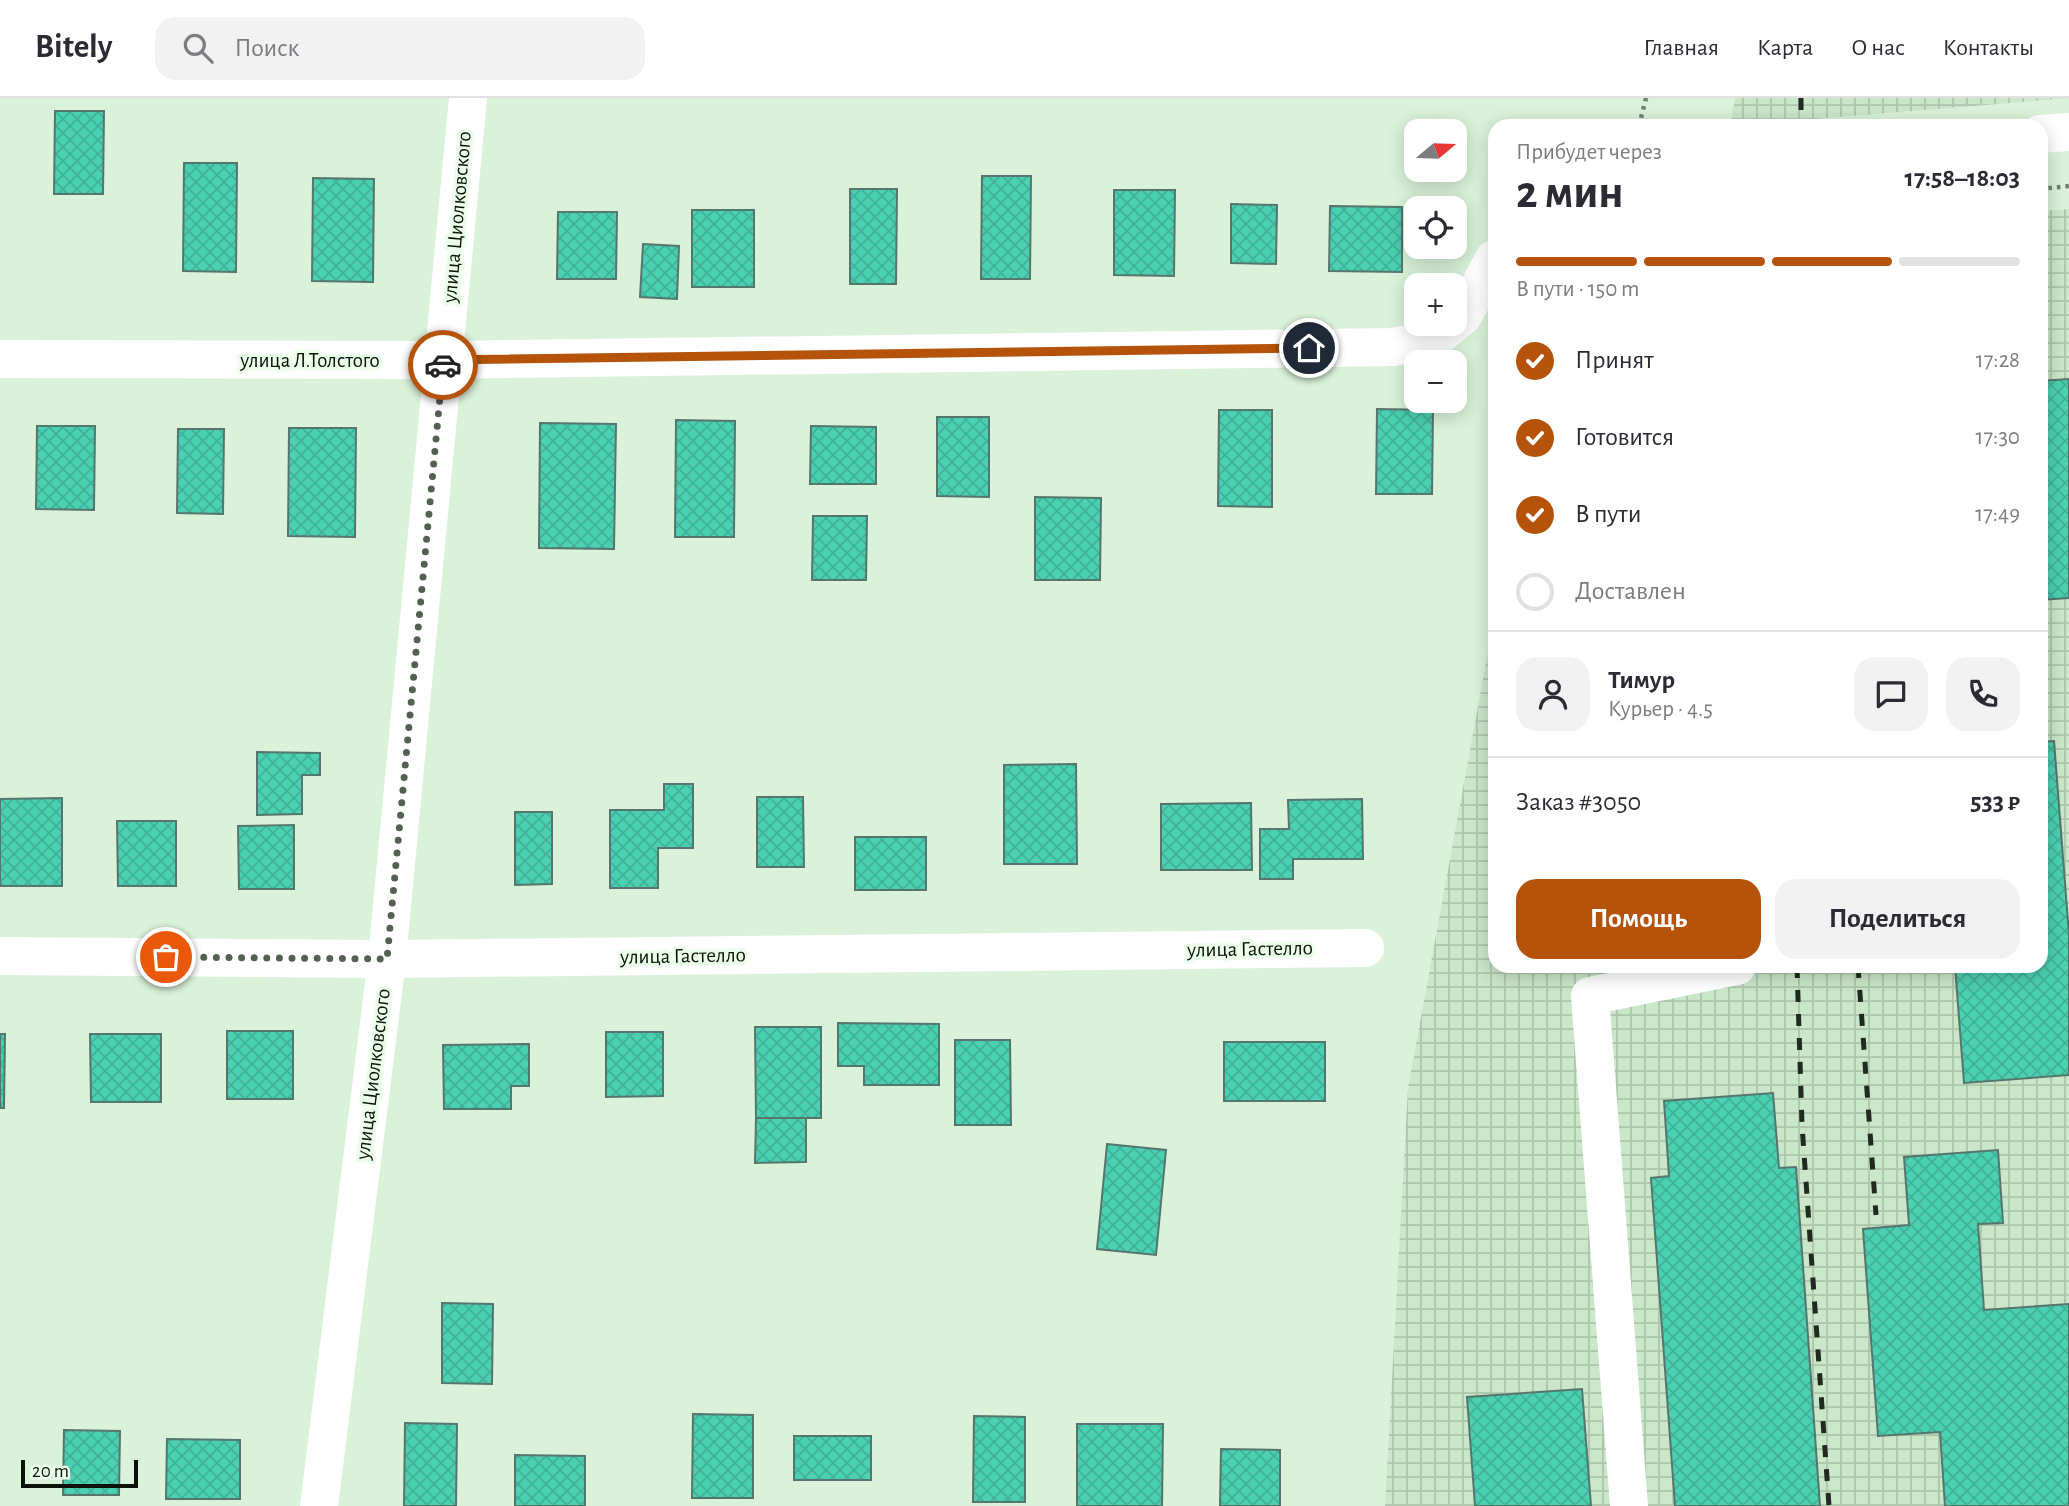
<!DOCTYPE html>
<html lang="ru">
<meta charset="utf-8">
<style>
body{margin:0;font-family:"Alegreya Sans",sans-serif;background:#f2f2f3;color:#2b2b33;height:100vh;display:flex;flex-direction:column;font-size:26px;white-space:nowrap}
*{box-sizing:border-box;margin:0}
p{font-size:23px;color:#7c7c81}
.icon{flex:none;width:38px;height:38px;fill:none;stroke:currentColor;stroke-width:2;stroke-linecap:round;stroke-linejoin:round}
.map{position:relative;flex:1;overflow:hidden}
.side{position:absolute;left:1488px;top:21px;width:560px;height:854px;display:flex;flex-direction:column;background:#fff;border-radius:21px;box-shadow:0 4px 18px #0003}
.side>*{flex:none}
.needle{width:46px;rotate:71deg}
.controls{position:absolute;left:1404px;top:21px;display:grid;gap:14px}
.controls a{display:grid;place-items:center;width:63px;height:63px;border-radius:14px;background:#fff;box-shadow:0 4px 18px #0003;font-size:35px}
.scale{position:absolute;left:21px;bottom:18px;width:117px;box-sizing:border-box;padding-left:7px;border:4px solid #0a120a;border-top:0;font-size:19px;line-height:24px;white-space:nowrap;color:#0a120a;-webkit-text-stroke:5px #ebfeea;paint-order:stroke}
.pin{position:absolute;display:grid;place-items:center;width:60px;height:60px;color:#fff;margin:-30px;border:4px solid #fff;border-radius:50%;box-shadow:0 2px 7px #0007}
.courier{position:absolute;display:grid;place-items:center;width:70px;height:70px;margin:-35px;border:5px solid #b45309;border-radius:50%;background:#fff;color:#222;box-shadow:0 2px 9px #0007}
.summary em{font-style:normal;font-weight:700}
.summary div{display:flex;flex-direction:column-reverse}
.summary{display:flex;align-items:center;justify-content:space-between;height:119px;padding:0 28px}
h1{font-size:46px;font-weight:700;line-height:52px}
.bar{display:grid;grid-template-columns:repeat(4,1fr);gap:10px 7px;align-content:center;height:84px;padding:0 28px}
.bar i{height:9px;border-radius:5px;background:#e1e1e2}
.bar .selected{background:#b45309}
.bar p{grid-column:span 4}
.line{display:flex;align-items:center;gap:18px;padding:0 28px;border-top:2px solid #e1e1e2}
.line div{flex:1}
.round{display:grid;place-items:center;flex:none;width:74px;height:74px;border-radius:21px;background:#f2f2f3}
ol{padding:0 28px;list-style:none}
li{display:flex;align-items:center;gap:21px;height:77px}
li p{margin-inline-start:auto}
li .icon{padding:7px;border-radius:50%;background:#b45309;color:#fff;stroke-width:4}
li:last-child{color:#7c7c81}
li i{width:38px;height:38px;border:4px solid #e1e1e2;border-radius:50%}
.cta{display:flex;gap:14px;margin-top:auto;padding:14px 28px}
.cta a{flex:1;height:80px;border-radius:21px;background:#b45309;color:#fff;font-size:28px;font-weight:700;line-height:80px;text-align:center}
.cta a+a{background:#f2f2f3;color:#2b2b33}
header{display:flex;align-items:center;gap:42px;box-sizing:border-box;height:98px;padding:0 35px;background:#fff;border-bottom:2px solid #e1e1e2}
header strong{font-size:33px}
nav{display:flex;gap:38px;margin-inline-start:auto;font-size:24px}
.search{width:490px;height:63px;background:#f2f2f3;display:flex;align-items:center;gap:18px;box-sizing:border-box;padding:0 24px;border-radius:21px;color:#7c7c81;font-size:26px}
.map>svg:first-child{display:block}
</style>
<header>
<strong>Bitely</strong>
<div class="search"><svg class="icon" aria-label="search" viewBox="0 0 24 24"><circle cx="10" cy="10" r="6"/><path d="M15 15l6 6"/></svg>Поиск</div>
<nav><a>Главная</a><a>Карта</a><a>О нас</a><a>Контакты</a></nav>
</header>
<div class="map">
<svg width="2069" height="1408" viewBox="0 0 2069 1408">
<defs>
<pattern id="industrial-grid" width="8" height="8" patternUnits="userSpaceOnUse" patternTransform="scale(1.75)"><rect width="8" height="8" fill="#cae7c9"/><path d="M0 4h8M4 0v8" fill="none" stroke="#acc5ab"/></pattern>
<pattern id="building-cross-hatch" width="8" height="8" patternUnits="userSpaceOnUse" patternTransform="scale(1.75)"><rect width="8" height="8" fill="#4bd0b2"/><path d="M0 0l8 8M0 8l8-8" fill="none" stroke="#40b298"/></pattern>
</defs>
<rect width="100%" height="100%" fill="#daf2d9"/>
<path fill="url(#industrial-grid)" d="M1735 0H2069L1730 28Z
M2069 111V1408H1385L1408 990 1494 521V868H2040V113Z"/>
<path fill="url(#building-cross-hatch)" stroke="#55766d" stroke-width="2" d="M55 13H104L103 96H54Z
M184 65H237L236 174 183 173Z
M982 78H1031L1030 181H981Z
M313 80 374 81 373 184 312 183Z
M850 91H897L896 186H850Z
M1114 92H1175L1174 178 1114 177Z
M1231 106 1277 107 1276 166 1231 165Z
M1330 108 1402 109V174L1329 173Z
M692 112H754V189H692Z
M558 114H617L616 181H557Z
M643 146 679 148 677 201 640 199Z
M2069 281V500L2040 502V283Z
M1377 311 1433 312 1432 396H1376Z
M1219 312H1272V409L1218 408Z
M937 319H989V399L937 398Z
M676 322 735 323 734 439H675Z
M540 325 616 326 614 451 539 450Z
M37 328H95L94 412 36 411Z
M811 328 876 329V386H810Z
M289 330H356L355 439 288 438Z
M178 331H224L223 416 177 415Z
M1035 399 1101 400 1100 482H1035Z
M813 418H867L866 482H812Z
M2054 643 2069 837V977L1964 985 1955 868H2040V644Z
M257 654 320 655V677H302V716L257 717Z
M1076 666 1077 766H1004V667Z
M664 686H693V750H658V790H610V712H664Z
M757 699H803L804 769H757Z
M62 700V788H0V701Z
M1362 701 1363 761H1293V781H1260V731H1289L1288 702Z
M1251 705 1252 772H1161V706Z
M515 714H552V786L515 787Z
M117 723H176V788H118Z
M294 727V791H239L238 728Z
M855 739H926V792H855Z
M838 925 939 926V987H864V968H838Z
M755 929H821V1020H756Z
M227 933H293V1001H227Z
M606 934H663V998L606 999Z
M0 936H5L4 1010H0Z
M90 936H161V1004H91Z
M955 942H1010L1011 1027H955Z
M1224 944H1325V1003H1224Z
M529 946V988H511V1011H444L443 947Z
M1773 995 1779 1070 1796 1069 1820 1408H1675L1651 1080 1669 1078 1664 1003Z
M756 1020H806V1064L755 1065Z
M1107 1046 1166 1052 1156 1157 1097 1151Z
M1998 1052 2003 1125 1978 1126 1984 1212 2069 1206V1408H1945L1940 1334 1878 1338 1863 1131 1909 1127 1904 1059Z
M442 1205 493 1206 492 1286 442 1285Z
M1582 1291 1591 1408H1475L1467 1299Z
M693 1316 753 1317V1400H692Z
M974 1318 1025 1319V1404H973Z
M405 1325 457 1326 456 1408H404Z
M1077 1326H1163L1162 1408H1077Z
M64 1332 120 1333 119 1397H63Z
M794 1338H871V1382H794Z
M167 1341 240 1342V1401H166Z
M1221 1351 1280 1352V1408H1220Z
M515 1357 585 1358V1408H515Z"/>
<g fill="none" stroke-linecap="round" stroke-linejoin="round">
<path stroke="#6f7f6f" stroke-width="4.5" stroke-dasharray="3.5 5" stroke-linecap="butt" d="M1639 28 1646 0
M2040 91 2069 88"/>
<path stroke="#fff" stroke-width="38" d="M2040 36 2069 34
M1454 225 1463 218 1494 161
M0 261 443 262 1393 249 1434 241 1453 226
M0 858 387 861 1365 850
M319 1408 387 861 468 0
M1629 1408 1590 898 1737 868"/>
<path stroke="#202a20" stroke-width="5" stroke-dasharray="12 12" stroke-linecap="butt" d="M1801 0V28
M1797 868 1802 1027 1829 1408
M1858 868 1876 1117"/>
</g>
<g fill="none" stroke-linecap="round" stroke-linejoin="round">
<path stroke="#536052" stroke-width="7" stroke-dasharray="0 12.6" d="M166 859 387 861 443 267"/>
<path stroke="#b45309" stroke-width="9" d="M443 267V262L1309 250"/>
</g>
<g text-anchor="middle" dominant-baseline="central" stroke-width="7" stroke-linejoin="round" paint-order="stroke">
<g font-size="21" fill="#0a120a" stroke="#ebfeea">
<text transform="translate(457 119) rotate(-85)">улица Циолковского</text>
<text x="310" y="262">улица Л.Толстого</text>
<text transform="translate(1250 851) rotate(-1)">улица Гастелло</text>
<text transform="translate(683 858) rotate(-1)">улица Гастелло</text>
<text transform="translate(373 976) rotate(-83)">улица Циолковского</text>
</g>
</g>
</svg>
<div class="controls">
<a><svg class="needle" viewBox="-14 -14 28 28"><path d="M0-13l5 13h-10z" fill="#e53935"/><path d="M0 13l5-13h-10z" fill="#7c7c81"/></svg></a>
<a><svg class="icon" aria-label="locate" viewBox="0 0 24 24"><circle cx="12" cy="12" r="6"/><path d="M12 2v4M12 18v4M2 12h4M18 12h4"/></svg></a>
<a>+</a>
<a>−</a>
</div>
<div class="scale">20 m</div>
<div class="pin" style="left:166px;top:859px;background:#ea580c"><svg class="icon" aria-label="bag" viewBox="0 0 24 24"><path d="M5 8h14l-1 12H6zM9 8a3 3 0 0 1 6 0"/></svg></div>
<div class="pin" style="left:1309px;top:250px;background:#1f2937"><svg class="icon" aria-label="home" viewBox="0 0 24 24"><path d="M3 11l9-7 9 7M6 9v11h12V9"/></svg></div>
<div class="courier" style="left:443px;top:267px"><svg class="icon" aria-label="car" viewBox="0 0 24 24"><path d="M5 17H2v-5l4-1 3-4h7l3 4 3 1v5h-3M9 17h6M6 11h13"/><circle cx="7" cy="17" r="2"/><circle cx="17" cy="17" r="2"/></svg></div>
<section class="side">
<div class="summary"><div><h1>2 мин</h1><p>Прибудет через</p></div><em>17:58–18:03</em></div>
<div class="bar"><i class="selected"></i><i class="selected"></i><i class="selected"></i><i></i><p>В пути · 150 m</p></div>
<ol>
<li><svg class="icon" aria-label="check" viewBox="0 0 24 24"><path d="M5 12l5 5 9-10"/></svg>Принят<p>17:28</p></li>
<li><svg class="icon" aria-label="check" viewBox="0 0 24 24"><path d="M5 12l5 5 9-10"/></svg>Готовится<p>17:30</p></li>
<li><svg class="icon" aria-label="check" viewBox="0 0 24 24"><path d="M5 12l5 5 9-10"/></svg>В пути<p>17:49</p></li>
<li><i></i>Доставлен</li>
</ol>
<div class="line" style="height:126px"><a class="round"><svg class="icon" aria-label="person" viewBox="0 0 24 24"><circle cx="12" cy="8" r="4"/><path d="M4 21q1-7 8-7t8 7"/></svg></a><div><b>Тимур</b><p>Курьер · 4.5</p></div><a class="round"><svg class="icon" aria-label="chat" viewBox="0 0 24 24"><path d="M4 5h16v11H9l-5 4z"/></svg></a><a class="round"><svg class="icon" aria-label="phone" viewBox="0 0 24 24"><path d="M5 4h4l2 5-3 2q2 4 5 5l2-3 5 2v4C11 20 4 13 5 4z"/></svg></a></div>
<div class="line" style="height:91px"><div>Заказ #3050</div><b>533 ₽</b></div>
<div class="cta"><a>Помощь</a><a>Поделиться</a></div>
</section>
</div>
